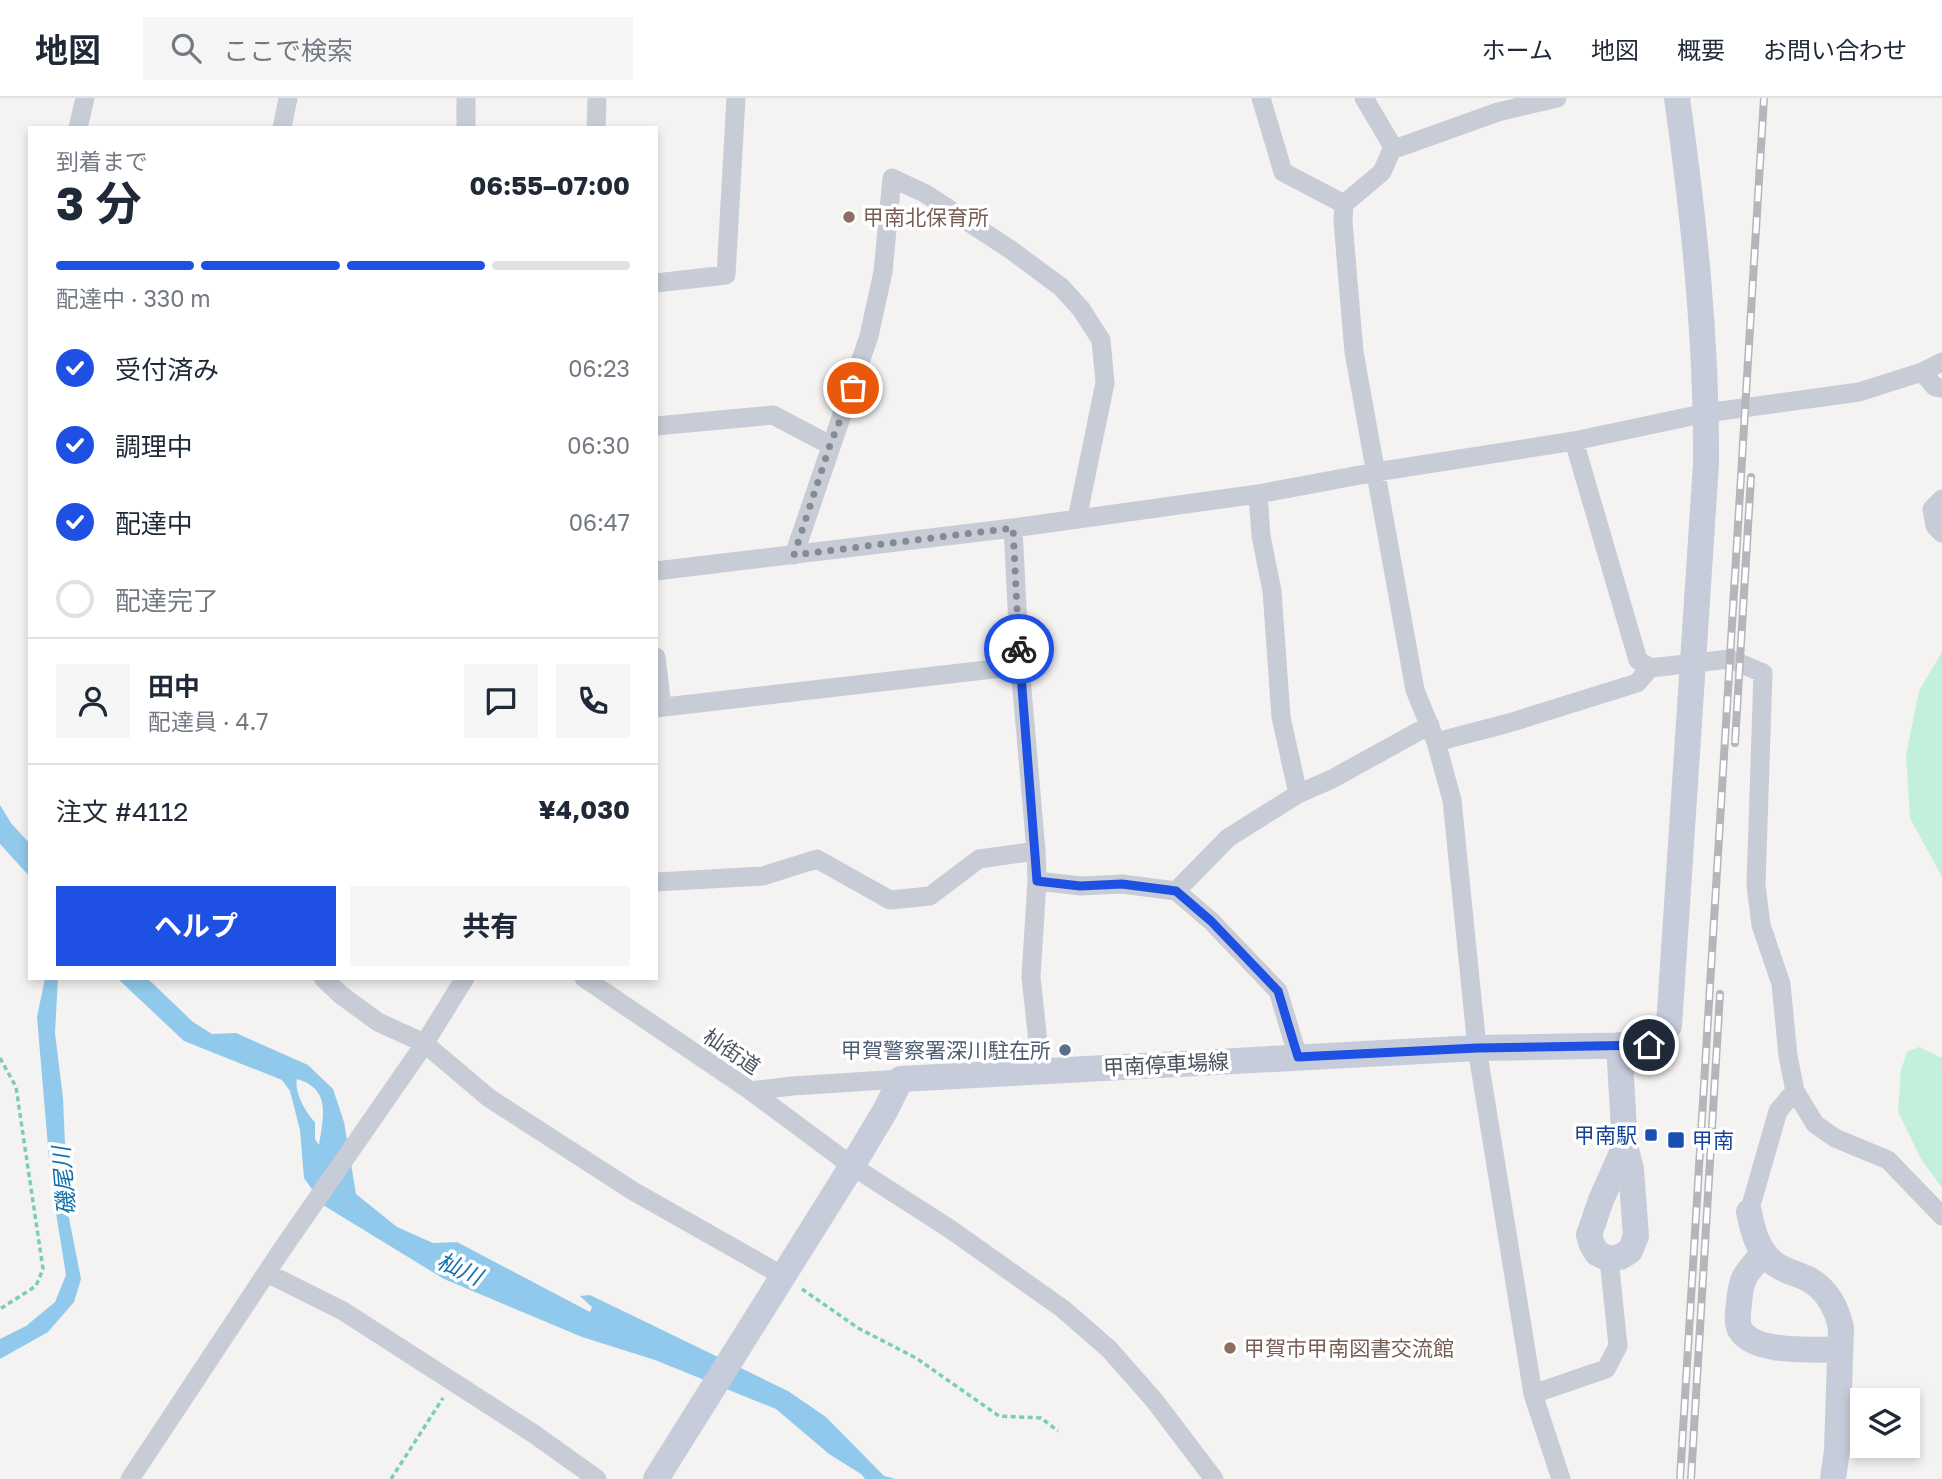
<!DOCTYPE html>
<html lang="ja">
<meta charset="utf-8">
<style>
body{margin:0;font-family:"Golos Text","Noto Sans JP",sans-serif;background:#f6f6f7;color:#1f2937;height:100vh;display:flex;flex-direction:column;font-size:26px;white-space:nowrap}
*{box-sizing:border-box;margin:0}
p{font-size:23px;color:#747a83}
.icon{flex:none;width:38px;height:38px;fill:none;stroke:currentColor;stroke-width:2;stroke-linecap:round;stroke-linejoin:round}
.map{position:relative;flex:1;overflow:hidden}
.side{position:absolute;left:28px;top:28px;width:630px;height:854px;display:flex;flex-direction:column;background:#fff;border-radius:0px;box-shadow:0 4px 10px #0003}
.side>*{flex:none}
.fabs{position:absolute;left:1850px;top:1290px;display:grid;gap:14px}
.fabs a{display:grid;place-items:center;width:70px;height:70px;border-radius:0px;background:#fff;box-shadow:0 4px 10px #0003;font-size:35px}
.pin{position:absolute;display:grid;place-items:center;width:60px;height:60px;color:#fff;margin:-30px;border:4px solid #fff;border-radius:50%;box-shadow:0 2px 7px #0007}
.courier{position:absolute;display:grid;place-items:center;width:70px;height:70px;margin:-35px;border:5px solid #1e51e3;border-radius:50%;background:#fff;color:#222;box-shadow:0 2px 9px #0007}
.headline em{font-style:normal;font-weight:700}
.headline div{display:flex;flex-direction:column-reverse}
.headline{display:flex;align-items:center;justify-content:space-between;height:119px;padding:0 28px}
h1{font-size:46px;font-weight:700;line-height:52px}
.bar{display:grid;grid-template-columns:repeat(4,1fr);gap:10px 7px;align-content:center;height:84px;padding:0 28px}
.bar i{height:9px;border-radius:5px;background:#e0e1e3}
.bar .current{background:#1e51e3}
.bar p{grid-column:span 4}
.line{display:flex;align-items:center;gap:18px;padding:0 28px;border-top:2px solid #e0e1e3}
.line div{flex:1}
.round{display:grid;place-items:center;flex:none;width:74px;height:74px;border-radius:0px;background:#f6f6f7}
ol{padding:0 28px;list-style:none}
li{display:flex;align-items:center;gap:21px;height:77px}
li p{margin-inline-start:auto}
li .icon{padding:7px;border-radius:50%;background:#1e51e3;color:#fff;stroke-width:4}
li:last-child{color:#747a83}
li i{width:38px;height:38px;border:4px solid #e0e1e3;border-radius:50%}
.cta{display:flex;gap:14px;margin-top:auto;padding:14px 28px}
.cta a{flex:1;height:80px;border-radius:0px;background:#1e51e3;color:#fff;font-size:28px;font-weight:700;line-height:80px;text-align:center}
.cta a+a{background:#f6f6f7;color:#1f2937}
header{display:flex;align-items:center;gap:42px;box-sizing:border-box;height:98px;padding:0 35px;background:#fff;border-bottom:2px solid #e0e1e3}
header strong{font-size:33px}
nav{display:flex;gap:38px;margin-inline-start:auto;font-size:24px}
.search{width:490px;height:63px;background:#f6f6f7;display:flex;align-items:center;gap:18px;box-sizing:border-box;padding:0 24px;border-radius:0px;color:#747a83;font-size:26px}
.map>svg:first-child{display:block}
</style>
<header>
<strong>地図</strong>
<div class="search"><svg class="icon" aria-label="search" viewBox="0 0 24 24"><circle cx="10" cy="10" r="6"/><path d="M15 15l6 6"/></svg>ここで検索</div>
<nav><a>ホーム</a><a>地図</a><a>概要</a><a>お問い合わせ</a></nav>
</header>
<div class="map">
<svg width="1942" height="1381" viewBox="0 0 1942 1381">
<rect width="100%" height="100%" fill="#f4f3f2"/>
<path fill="#c3f0dc" d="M1942 554V779L1910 720 1906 657 1919 593Z
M1919 949 1942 960V1090L1921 1061 1898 1014 1901 972 1907 954Z"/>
<path fill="#91c9ec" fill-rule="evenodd" d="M0 707 11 725 30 746V779L0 746Z
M45 880H58L55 935 63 1000 68 1115 81 1181 74 1204 48 1234 0 1261V1241L26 1228 55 1204 66 1177 51 1084 37 919Z
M117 880H147L193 924 212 936 236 935 308 967 333 991 344 1024 356 1096 397 1129 433 1145 457 1144 590 1214 592 1209 580 1198 590 1197 788 1293 826 1319 884 1378 896 1381H865L861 1376 829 1356 776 1311 655 1262 582 1239 444 1181 323 1107 304 1080 300 1032 290 993 282 982 184 943ZM297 981C332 991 323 1020 319 1047L315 1041V1024C306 1015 294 994 297 981Z"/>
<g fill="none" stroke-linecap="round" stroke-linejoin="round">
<path stroke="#7bceb3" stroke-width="3.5" stroke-dasharray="5 3.5" stroke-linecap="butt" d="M0 960 16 989 43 1171 36 1188 0 1211
M802 1191 858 1230 916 1260 999 1318 1041 1320 1058 1333
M391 1381 443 1300"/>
<path stroke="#c7ccd6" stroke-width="19" d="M466 0V30
M1261 0 1283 74 1344 106
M1364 0 1393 49 1382 74 1344 106 1343 124 1354 254 1415 592 1436 644 1452 702 1477 950 1533 1296 1561 1381
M78 30 85 0
M282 30 288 0
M596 30 597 0
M1393 49H1400L1498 14 1557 0
M656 185 726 177 736 0
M1922 274 1935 289 1942 290
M656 328 773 317 830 347
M1574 343 1638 562 1650 570 1730 561 1763 575 1756 787 1761 827 1781 886 1788 958 1795 993 1815 1026 1835 1040 1888 1062 1942 1118
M1258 396 1261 438 1272 493 1281 619 1298 696
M1942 401 1932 411 1935 428 1942 435
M1013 430 1020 568 1036 753 1037 783 1031 879 1041 972
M794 457 869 238 883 174 892 80 926 96 1011 152 1061 189 1081 211 1101 242 1105 285 1077 421
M656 473 1013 430 1258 396 1376 374 1574 343 1706 315 1859 294 1922 274 1942 264
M656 559 662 609
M656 610 1020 568
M1436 644 1509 625 1637 585 1650 570
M1037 783 1081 788 1122 786 1176 793 1211 823 1278 893 1298 959
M656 784 763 778 817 761 890 802 930 798 979 761 1036 753
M1176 793 1228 740 1298 696 1332 681 1430 627
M323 880 341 897 378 924 424 945 489 1000 633 1093 783 1178
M584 880 751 993 852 1068 950 1131 1063 1211 1109 1251 1154 1302 1214 1381
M751 993 792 988 901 981
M1749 1114 1778 1013 1795 993
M267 1175 343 1213 534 1336 597 1381
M1533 1296 1606 1271 1618 1248 1609 1161
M130 1381 281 1153 421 951 465 880"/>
<path stroke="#c6ccda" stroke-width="26" d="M1619 947 1625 1048 1631 1071 1636 1138 1630 1153 1620 1159 1609 1161 1597 1155 1592 1147 1589 1137 1601 1102 1625 1048
M1749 1114C1753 1134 1758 1154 1775 1166 1786 1174 1799 1176 1810 1182 1828 1193 1837 1211 1841 1230L1837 1352 1833 1381
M1764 1155C1746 1175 1741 1178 1739 1206 1738 1215 1736 1226 1741 1233 1756 1256 1815 1251 1840 1252
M656 1381 852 1068 885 1013 901 981 1477 950 1649 947 1669 928 1706 366C1707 244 1694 121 1677 0"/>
<defs>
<path id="rail" d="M1735 645 1751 379
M1680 1381 1764 0
M1691 1381 1720 896"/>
</defs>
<use href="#rail" stroke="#b5b6bc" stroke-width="8"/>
<use href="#rail" stroke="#fff" stroke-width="5" stroke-dasharray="16" stroke-linecap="butt"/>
</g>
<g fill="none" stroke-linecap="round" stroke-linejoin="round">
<path stroke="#868a93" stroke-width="7" stroke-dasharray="0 12.6" d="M853 290 830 347 794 457 1013 430 1019 551"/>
<path stroke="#1e51e3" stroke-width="9" d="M1019 551 1037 783 1080 788 1122 786 1176 793 1211 823 1278 893 1298 959 1477 950 1649 947"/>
</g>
<g fill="#8d6e63" stroke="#fff" stroke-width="2.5">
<circle cx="849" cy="119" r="7"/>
<circle cx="1230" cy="1250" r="7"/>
</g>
<circle fill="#5c6f8a" stroke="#fff" stroke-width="2.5" cx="1065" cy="952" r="7"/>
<g fill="#1a4fb4" stroke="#fff" stroke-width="2.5">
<rect x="1644" y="1030" width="14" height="14" rx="3.5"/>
<rect x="1667" y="1033" width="18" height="18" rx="3.5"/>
</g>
<g text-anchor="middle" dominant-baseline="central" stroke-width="7" stroke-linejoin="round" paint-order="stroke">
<g font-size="21" fill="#785e54" stroke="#fff" text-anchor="start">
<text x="863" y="119">甲南北保育所</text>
<text x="1244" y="1250">甲賀市甲南図書交流館</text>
</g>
<g font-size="21" fill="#4e5e75" stroke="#fff" text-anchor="end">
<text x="1051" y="952">甲賀警察署深川駐在所</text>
</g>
<g font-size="21" fill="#4a5260" stroke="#fff">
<text transform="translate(732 953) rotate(34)">杣街道</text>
<text transform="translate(1166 966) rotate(-3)">甲南停車場線</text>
</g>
<g font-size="21" fill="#164399" stroke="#fff" text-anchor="end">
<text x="1637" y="1037">甲南駅</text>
<text x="1692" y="1042" text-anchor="start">甲南</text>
</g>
<g font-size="23" font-style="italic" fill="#0f70ae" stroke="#fff">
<text transform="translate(63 1083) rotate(-95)">磯尾川</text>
<text transform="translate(460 1170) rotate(24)">杣川</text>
</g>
</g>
</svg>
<div class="fabs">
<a><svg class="icon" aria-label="layers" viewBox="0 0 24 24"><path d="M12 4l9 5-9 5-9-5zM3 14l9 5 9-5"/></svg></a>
</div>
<div class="pin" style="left:853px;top:290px;background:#ea580c"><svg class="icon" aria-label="bag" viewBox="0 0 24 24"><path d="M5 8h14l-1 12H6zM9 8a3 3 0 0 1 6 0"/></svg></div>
<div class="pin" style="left:1649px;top:947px;background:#1f2937"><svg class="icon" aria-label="home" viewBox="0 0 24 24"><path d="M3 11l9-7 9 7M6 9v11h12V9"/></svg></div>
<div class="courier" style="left:1019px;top:551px"><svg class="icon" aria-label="bike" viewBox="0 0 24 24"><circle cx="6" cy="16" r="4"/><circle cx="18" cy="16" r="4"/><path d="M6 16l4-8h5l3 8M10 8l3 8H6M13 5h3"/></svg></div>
<section class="side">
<div class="headline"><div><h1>3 分</h1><p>到着まで</p></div><em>06:55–07:00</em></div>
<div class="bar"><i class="current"></i><i class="current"></i><i class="current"></i><i></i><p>配達中 · 330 m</p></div>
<ol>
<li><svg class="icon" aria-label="check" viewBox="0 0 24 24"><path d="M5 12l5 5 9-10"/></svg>受付済み<p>06:23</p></li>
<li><svg class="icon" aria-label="check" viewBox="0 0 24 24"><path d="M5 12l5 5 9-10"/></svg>調理中<p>06:30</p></li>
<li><svg class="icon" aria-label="check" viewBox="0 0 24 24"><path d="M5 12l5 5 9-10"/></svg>配達中<p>06:47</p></li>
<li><i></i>配達完了</li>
</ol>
<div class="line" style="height:126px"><a class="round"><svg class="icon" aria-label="person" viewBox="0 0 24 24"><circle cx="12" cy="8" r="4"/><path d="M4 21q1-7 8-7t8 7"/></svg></a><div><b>田中</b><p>配達員 · 4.7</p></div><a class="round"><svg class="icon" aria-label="chat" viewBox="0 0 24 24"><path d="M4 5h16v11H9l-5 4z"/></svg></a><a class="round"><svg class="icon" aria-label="phone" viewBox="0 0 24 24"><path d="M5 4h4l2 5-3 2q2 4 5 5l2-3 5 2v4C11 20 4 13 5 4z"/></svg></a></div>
<div class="line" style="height:91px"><div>注文 #4112</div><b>¥4,030</b></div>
<div class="cta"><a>ヘルプ</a><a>共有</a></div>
</section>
</div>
